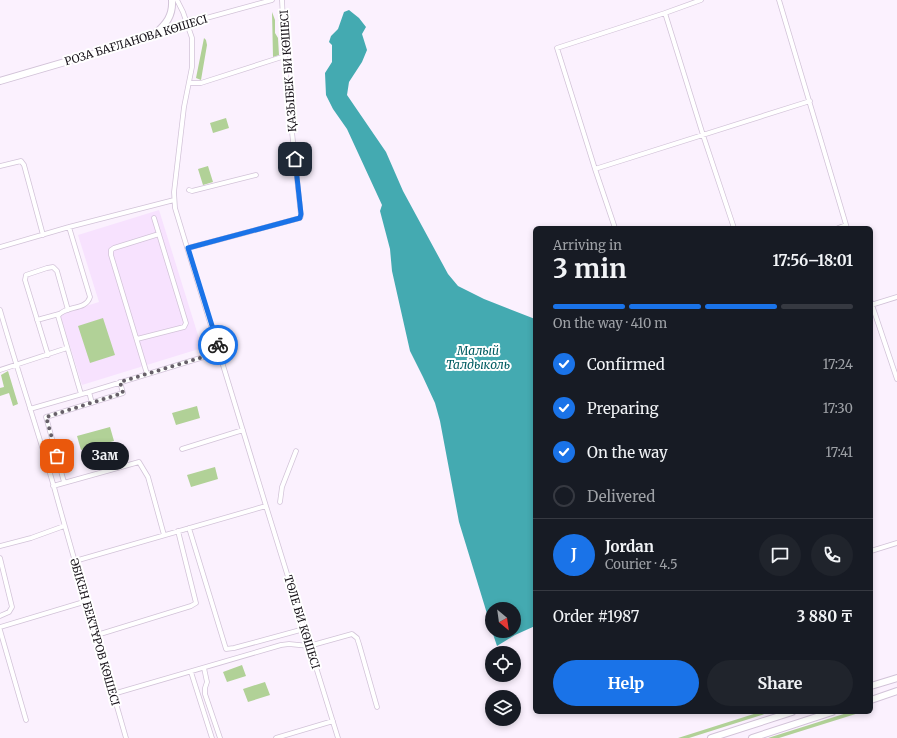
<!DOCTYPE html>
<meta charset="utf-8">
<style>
body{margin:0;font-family:Merriweather,serif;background:#20242c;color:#f1f3f6;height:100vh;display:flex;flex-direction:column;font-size:15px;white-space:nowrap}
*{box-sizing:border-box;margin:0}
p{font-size:13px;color:#9ea1a6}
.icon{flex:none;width:22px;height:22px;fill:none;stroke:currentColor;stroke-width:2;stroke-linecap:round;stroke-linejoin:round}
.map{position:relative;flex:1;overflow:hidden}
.drawer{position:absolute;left:533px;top:226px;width:340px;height:488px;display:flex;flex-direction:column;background:#171b24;border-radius:6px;box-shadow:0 2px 6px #0003}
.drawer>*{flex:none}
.needle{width:26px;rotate:151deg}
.fabs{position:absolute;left:485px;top:602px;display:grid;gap:8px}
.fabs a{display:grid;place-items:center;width:36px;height:36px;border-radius:50%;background:#171b24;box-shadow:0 2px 6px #0003;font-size:20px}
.pin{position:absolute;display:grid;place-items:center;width:34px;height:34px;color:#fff;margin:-17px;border-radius:8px;box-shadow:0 2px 6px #0006}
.courier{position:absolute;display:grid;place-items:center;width:40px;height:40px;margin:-20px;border:3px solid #1a73e8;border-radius:50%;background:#fff;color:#222;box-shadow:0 1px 5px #0007}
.bubble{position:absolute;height:28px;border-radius:14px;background:#171b24;box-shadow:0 2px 6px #0003;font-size:13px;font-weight:700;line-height:28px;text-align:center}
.summary em{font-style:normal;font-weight:700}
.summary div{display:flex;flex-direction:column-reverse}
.summary{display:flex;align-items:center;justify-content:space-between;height:68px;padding:0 20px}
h1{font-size:26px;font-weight:700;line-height:30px}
.bar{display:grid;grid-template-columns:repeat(4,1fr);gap:6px 4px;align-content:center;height:48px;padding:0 20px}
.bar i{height:5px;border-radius:3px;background:#363941}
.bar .active{background:#1a73e8}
.bar p{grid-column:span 4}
.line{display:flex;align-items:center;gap:10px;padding:0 20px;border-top:1px solid #363941}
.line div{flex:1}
.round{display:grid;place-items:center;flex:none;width:42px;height:42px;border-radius:21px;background:#20242c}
ol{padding:0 20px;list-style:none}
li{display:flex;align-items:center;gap:12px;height:44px}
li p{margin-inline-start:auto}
li .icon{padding:4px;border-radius:50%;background:#1a73e8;color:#fff;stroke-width:4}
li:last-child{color:#9ea1a6}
li i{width:22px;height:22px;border:2px solid #363941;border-radius:50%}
.cta{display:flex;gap:8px;margin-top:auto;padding:8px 20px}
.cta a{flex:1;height:46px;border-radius:24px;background:#1a73e8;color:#fff;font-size:16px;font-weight:700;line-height:46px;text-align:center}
.cta a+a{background:#20242c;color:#f1f3f6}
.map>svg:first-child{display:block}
</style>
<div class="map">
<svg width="897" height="738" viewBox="0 0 897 738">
<rect width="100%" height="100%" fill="#fbf1fe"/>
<path fill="#f7e2fe" d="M159 210 202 348 82 385 60 314 99 302 78 235Z"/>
<path fill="#b1d197" d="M272 12 275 20V33L278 38 279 55 273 57Z
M204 38 206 40 207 45 201 80 196 78Z
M226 118 229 128 213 133 210 123Z
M208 166 213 182 203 185 198 169Z
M103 318 115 355 90 363 78 326Z
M8 371 18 404 13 406 9 393 0 396V388L4 387 1 375Z
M197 406 200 418 176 425 172 413Z
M110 427 114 441 81 450 77 436Z
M215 467 218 479 191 487 187 475Z
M242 665 246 676 227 682 223 672Z
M265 682 270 695 248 702 243 689Z
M760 712H771L689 738H678Z
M850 712H862L779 738H768Z"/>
<path fill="#44aab1" d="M349 10 359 18 366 27 362 34 367 50 362 62 349 82 347 95 386 152 403 191 448 274 458 286 484 299 535 319V626L515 635 497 646 492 631H514V609H492V630L459 522 440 421 435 403 423 377 410 351 392 271 390 249 380 211 382 205 347 129 333 109 326 95 325 73 332 62V45L329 42 331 36 338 29 344 12Z"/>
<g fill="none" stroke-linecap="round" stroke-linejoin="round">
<defs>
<path id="street" d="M177 0 183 12 192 38V67L184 107 174 192 175 208 266 506 338 738
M701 0 665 13 703 135 734 228
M779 0 847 228
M188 25 199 20 272 0
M189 83H201L285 56
M0 166 21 161 24 165 43 235
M595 169 557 48 665 13
M189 190 192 191 256 175
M69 227 90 297C86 311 65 305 58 316L81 394
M615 228 595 169 810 101
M838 228 846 225
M0 247 69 227 174 200
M188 248 300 218 301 216 286 76 282 0
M871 302 897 379
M871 305 897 297
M0 310C17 369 37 428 54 487 77 571 102 654 126 738
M37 320 59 314
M137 339 184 327 186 323 154 218
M48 355 25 280 26 275 47 268 53 267 57 271 68 310
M0 370 67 348
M147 374 111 255V250L114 248 159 234
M89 392 220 352
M30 409 89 392 92 403
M182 449 243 430
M64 482 46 417 123 393 120 382
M53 486 139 462 148 477 164 535
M280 502 282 487 296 451
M189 528 226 649 234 648 304 629
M0 546 31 538 64 526
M871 551 897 543
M0 558 12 607 9 612 0 616
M75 561 266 506
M0 627 87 601
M0 630 26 720
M97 635 191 606 196 603 178 531
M204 668 207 682 205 688V694L220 738
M191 672 212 738
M113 694 281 645 289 644 309 646 352 634 357 638 359 644 377 707
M276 738 333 721"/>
<path id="secondary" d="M155 34C166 24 173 16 172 0
M0 81 178 29 188 25
M871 686 897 678
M871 700 897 691
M711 738 792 712
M752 738 832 712"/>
</defs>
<use href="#street" stroke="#d2c3d8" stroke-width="5.5"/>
<use href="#secondary" stroke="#d2c3d8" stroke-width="8"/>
<use href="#street" stroke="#fff" stroke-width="4"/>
<use href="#secondary" stroke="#fff" stroke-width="6"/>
</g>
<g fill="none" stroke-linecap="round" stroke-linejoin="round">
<path stroke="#676069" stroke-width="4" stroke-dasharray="0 7.2" d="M57 456 46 417 123 393 120 382 220 352 218 345"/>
<path stroke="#1a73e8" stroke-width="5" d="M218 345 188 248 300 218 301 214 295 159"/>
</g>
<g text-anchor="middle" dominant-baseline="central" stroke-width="4" stroke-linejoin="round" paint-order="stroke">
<g font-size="11" fill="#171219" stroke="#fff">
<text transform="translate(136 40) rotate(-17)">РОЗА БАҒЛАНОВА КӨШЕСІ</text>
<text transform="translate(288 71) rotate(-94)">ҚАЗЫБЕК БИ КӨШЕСІ</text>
<text transform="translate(302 622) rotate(73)">ТӨЛЕ БИ КӨШЕСІ</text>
<text transform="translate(95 632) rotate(74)">ӘБІКЕН БЕКТҰРОВ КӨШЕСІ</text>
</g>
<g font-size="12" font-style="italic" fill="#005c62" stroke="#fff">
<text x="478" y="350">Малый<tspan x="478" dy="14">Талдыколь</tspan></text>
</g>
</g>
</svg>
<div class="fabs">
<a><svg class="needle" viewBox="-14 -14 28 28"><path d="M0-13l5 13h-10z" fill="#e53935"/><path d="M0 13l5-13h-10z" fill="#9ea1a6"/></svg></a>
<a><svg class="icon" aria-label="locate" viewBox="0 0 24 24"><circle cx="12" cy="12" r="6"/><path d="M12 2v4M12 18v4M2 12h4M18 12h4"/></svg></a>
<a><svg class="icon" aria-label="layers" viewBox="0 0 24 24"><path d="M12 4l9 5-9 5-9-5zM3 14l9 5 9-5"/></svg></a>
</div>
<div class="pin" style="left:57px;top:456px;background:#ea580c"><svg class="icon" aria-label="bag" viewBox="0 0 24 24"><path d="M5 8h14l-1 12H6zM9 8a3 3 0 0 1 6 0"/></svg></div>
<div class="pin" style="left:295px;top:159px;background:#1f2937"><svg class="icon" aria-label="home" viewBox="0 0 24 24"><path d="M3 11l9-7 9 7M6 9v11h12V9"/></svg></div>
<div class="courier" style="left:218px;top:345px"><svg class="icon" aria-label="bike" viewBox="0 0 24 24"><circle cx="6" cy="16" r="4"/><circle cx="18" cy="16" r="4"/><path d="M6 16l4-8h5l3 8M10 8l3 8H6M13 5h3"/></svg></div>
<div class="bubble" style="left:81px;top:442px;width:48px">Зам</div>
<section class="drawer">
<div class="summary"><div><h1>3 min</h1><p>Arriving in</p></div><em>17:56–18:01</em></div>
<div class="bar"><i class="active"></i><i class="active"></i><i class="active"></i><i></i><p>On the way · 410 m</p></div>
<ol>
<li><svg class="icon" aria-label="check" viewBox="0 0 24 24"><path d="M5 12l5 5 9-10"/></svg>Confirmed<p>17:24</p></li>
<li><svg class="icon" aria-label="check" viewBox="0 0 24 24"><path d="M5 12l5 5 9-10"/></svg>Preparing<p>17:30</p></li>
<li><svg class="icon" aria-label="check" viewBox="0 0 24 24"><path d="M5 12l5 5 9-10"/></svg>On the way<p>17:41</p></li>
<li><i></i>Delivered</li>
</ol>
<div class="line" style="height:72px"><b class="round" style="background:#1a73e8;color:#fff">J</b><div><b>Jordan</b><p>Courier · 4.5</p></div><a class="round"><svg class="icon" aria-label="chat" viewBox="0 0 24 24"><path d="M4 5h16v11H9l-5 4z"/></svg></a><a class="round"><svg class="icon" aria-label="phone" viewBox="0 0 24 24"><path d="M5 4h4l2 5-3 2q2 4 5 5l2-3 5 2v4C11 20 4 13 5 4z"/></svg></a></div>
<div class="line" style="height:52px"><div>Order #1987</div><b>3 880 ₸</b></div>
<div class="cta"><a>Help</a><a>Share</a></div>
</section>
</div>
